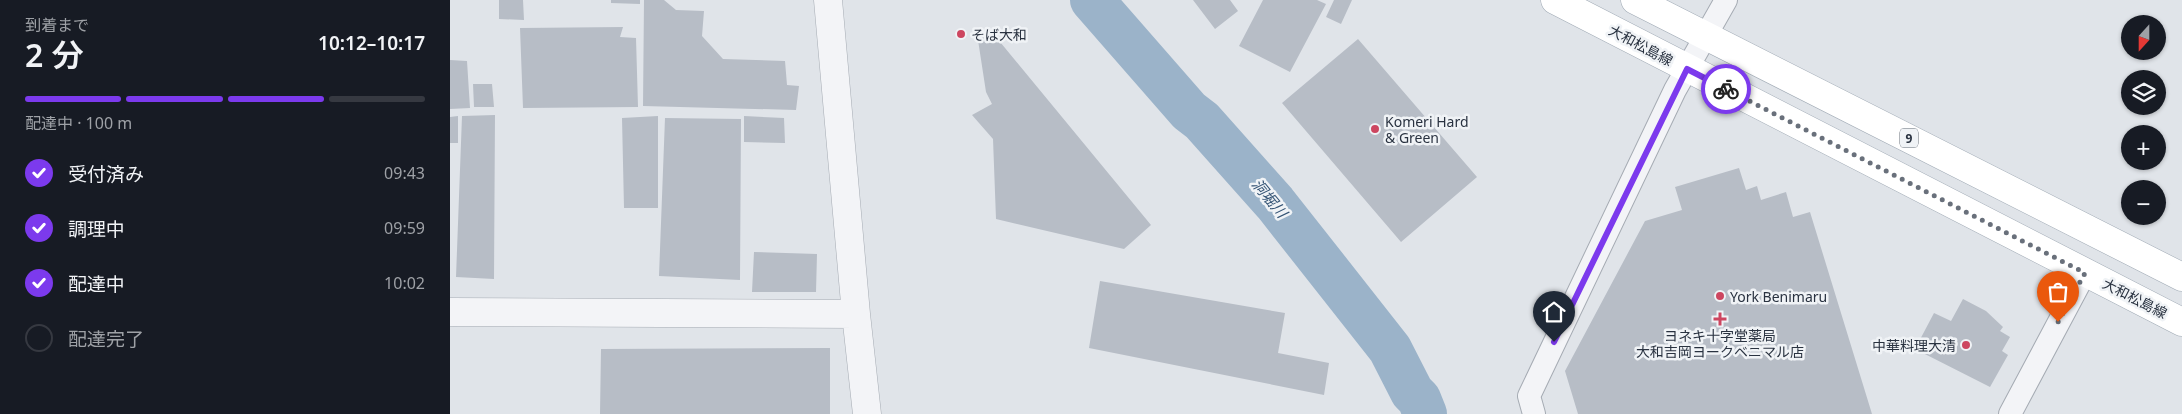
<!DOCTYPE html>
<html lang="ja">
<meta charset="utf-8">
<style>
body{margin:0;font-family:"Noto Sans","Noto Sans JP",sans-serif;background:#242831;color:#f1f3f6;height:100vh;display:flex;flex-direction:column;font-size:19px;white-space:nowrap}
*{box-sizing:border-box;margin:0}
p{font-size:16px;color:#9ea1a6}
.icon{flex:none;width:28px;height:28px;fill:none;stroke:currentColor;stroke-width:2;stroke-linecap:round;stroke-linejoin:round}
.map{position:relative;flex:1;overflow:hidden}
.panel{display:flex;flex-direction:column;background:#171b24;width:450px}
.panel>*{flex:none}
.needle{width:32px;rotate:201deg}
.buttons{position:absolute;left:1671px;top:15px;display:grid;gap:10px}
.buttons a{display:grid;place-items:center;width:45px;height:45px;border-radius:50%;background:#171b24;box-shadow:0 1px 4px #0004;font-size:25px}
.pin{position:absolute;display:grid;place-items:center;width:42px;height:42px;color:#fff;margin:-51px -21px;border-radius:50% 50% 50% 0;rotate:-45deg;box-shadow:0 0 5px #0007}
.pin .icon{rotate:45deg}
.courier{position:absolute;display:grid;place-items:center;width:50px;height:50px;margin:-25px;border:4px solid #7c3aed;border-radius:50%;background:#fff;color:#222;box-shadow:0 1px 6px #0007}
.summary em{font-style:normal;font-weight:600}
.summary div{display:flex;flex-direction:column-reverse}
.summary{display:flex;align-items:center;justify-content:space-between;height:85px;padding:0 25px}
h1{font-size:32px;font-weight:600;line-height:38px}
.bar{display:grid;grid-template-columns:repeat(4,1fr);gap:8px 5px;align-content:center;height:60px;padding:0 25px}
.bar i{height:6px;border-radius:4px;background:#363941}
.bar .active{background:#7c3aed}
.bar p{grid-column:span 4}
ol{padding:0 25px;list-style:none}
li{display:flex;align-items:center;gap:15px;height:55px}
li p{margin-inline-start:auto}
li .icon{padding:5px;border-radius:50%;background:#7c3aed;color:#fff;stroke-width:4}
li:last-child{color:#9ea1a6}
li i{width:28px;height:28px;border:2px solid #363941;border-radius:50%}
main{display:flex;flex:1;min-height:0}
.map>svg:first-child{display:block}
</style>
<main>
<section class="panel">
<div class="summary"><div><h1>2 分</h1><p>到着まで</p></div><em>10:12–10:17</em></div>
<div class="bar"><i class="active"></i><i class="active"></i><i class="active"></i><i></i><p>配達中 · 100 m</p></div>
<ol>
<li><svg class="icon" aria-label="check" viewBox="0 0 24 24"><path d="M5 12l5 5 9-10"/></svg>受付済み<p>09:43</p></li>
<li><svg class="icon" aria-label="check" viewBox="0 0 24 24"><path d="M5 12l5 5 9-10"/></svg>調理中<p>09:59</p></li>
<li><svg class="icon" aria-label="check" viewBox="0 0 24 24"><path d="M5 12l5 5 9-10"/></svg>配達中<p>10:02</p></li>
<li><i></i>配達完了</li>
</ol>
</section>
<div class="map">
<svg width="1732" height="414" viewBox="0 0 1732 414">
<rect width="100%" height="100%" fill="#e0e4e9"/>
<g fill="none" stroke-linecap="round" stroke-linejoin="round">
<path stroke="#9bb3c9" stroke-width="44" d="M642 0 739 111 752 121 825 203 940 349 962 392 969 399 975 414"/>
</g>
<path fill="#b7bdc6" d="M49 0H73L74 20 49 19Z
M161 0H190V4L161 3Z
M194 0H214L226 10 254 11 252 36 273 59 335 61 337 85 349 86 346 110 193 106Z
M743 0H780L788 11 765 29Z
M813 0H867L876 4 840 72 789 46Z
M884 0H902L891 24 876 17Z
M173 27 170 37 186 38 188 107 73 108 70 28Z
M541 31 701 225 674 249 546 219 543 139 522 115 542 104 536 92 528 40Z
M908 39 1027 177 951 242 832 103Z
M0 60 17 61 20 108 0 109Z
M23 84H42L44 107H24Z
M45 115 44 279 6 277 12 116Z
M8 116V143H0V117Z
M208 116V208H174L172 118Z
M294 116 334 118 335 143 294 142Z
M215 118 291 119 290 280 209 276Z
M1289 168 1296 190 1307 186 1311 200 1336 192 1343 217 1360 212 1422 414H1128L1115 371 1195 221 1232 210 1225 187Z
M304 252 367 254 366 292H302Z
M650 281 835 313 828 353 879 363 874 395 639 348Z
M1513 299 1536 311 1553 327 1550 331 1560 337 1552 351 1558 355 1540 387 1465 349 1484 313 1501 321Z
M380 348V414H150L151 349Z"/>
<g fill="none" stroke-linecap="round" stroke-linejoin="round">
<defs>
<path id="minor" d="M1084 414 1079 396 1225 90 1276 0
M1560 414 1635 273"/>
<path id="tertiary" d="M378 0 406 314 417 414
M0 312 406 314"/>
<path id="primary" d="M1105 0 1732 322
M1185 0 1732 277"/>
</defs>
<use href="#minor" stroke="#a5abb3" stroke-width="24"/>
<use href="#tertiary" stroke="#a5abb3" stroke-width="29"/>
<use href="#primary" stroke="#9fa9b4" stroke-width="29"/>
<use href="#minor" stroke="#f3f4f7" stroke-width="22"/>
<use href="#tertiary" stroke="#f3f4f7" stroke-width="28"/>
<use href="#primary" stroke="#fff" stroke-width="28"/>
</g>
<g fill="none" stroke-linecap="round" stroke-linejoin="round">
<path stroke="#69707b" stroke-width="5" stroke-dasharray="0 9" d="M1276 89 1635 273 1608 322"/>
<path stroke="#7c3aed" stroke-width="6" d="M1104 342 1237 69 1276 89"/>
</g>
<g fill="#cd4660" stroke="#f0f3f6" stroke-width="2">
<circle cx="511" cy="34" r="5"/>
<circle cx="925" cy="129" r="5"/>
<circle cx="1270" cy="296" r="5"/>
<path d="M1267.5 311.5h5v5h5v5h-5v5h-5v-5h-5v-5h5z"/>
<circle cx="1516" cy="345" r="5"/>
</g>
<g text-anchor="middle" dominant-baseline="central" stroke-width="5" stroke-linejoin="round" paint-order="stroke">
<rect fill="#f0f3f6" stroke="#656c77" stroke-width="1" x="1450" y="128.5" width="18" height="19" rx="4"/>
<g font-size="12" font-weight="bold" fill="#293240">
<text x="1459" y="138">9</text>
</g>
<g font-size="14" fill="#293240" stroke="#f0f3f6" text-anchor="start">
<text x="521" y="34">そば大和</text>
<text x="935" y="121">Komeri Hard<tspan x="935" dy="16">&amp; Green</tspan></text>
<text x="1280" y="296">York Benimaru</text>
<text x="1270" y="335" text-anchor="middle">ヨネキ十字堂薬局<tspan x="1270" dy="16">大和吉岡ヨークベニマル店</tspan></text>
<text x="1506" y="345" text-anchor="end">中華料理大清</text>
</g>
<g font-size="14" fill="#293240" stroke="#f0f3f6">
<text transform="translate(1191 45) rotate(28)">大和松島線</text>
<text transform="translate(1685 298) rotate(27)">大和松島線</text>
</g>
<g font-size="15" font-style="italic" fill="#335374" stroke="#f0f3f6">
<text transform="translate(820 198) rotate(50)">洞堀川</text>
</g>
</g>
</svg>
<div class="buttons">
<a><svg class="needle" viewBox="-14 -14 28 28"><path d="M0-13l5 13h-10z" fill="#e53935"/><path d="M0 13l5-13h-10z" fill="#9ea1a6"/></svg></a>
<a><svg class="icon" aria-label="layers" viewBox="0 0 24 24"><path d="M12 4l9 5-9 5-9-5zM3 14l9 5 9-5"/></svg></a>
<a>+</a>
<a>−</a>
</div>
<div class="pin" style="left:1608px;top:322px;background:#ea580c"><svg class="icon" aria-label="bag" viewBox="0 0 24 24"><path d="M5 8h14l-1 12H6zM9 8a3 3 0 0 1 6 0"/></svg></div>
<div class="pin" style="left:1104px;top:342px;background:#1f2937"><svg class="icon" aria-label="home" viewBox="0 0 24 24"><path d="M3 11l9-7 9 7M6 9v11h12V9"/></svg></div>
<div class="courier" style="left:1276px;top:89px"><svg class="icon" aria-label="bike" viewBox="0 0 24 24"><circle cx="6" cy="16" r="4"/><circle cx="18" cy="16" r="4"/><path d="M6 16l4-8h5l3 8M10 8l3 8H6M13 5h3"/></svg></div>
</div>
</main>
